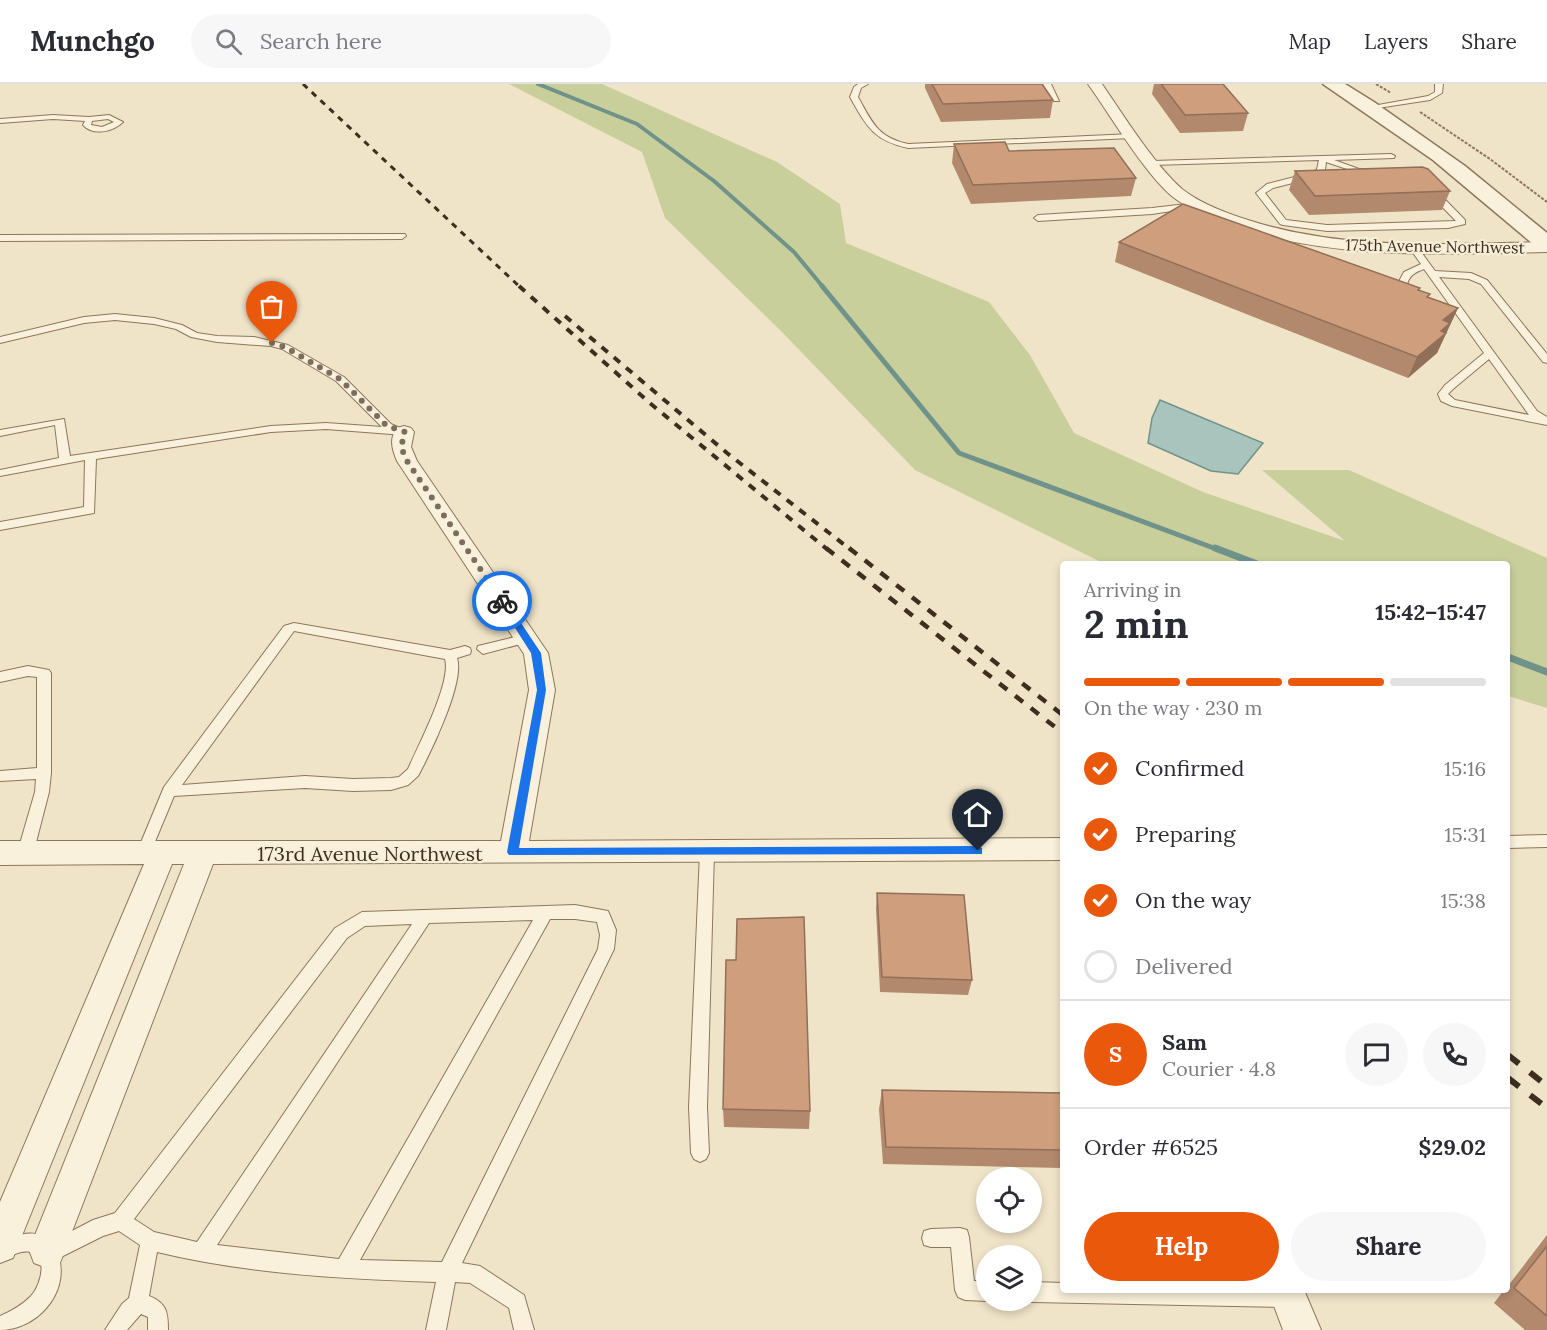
<!DOCTYPE html>
<meta charset="utf-8">
<style>
body{margin:0;font-family:Lora,serif;background:#f7f7f7;color:#2b2b33;height:100vh;display:flex;flex-direction:column;font-size:22px;white-space:nowrap}
*{box-sizing:border-box;margin:0}
p{font-size:20px;color:#7c7c81}
.icon{flex:none;width:33px;height:33px;fill:none;stroke:currentColor;stroke-width:2;stroke-linecap:round;stroke-linejoin:round}
.map{position:relative;flex:1;overflow:hidden}
.drawer{position:absolute;left:1060px;top:477px;width:450px;height:732px;display:flex;flex-direction:column;background:#fff;border-radius:6px;box-shadow:0 3px 9px #0003}
.drawer>*{flex:none}
.fabs{position:absolute;left:976px;top:1083px;display:grid;gap:12px}
.fabs a{display:grid;place-items:center;width:66px;height:66px;border-radius:50%;background:#fff;box-shadow:0 3px 9px #0003;font-size:30px}
.pin{position:absolute;display:grid;place-items:center;width:51px;height:51px;color:#fff;margin:-62px -26px;border-radius:50% 50% 50% 0;rotate:-45deg;box-shadow:0 0 6px #0007}
.pin .icon{rotate:45deg}
.courier{position:absolute;display:grid;place-items:center;width:60px;height:60px;margin:-30px;border:4px solid #1a73e8;border-radius:50%;background:#fff;color:#222;box-shadow:0 2px 8px #0007}
.head em{font-style:normal;font-weight:700}
.head div{display:flex;flex-direction:column-reverse}
.head{display:flex;align-items:center;justify-content:space-between;height:102px;padding:0 24px}
h1{font-size:39px;font-weight:700;line-height:45px}
.bar{display:grid;grid-template-columns:repeat(4,1fr);gap:9px 6px;align-content:center;height:72px;padding:0 24px}
.bar i{height:8px;border-radius:4px;background:#e1e1e2}
.bar .active{background:#ea580c}
.bar p{grid-column:span 4}
.line{display:flex;align-items:center;gap:15px;padding:0 24px;border-top:2px solid #e1e1e2}
.line div{flex:1}
.round{display:grid;place-items:center;flex:none;width:63px;height:63px;border-radius:32px;background:#f7f7f7}
ol{padding:0 24px;list-style:none}
li{display:flex;align-items:center;gap:18px;height:66px}
li p{margin-inline-start:auto}
li .icon{padding:6px;border-radius:50%;background:#ea580c;color:#fff;stroke-width:4}
li:last-child{color:#7c7c81}
li i{width:33px;height:33px;border:3px solid #e1e1e2;border-radius:50%}
.button{display:flex;gap:12px;margin-top:auto;padding:12px 24px}
.button a{flex:1;height:69px;border-radius:36px;background:#ea580c;color:#fff;font-size:24px;font-weight:700;line-height:69px;text-align:center}
.button a+a{background:#f7f7f7;color:#2b2b33}
header{display:flex;align-items:center;gap:36px;box-sizing:border-box;height:84px;padding:0 30px;background:#fff;border-bottom:2px solid #e1e1e2}
header strong{font-size:28px}
nav{display:flex;gap:33px;margin-inline-start:auto;font-size:21px}
.search{width:420px;height:54px;background:#f7f7f7;display:flex;align-items:center;gap:15px;box-sizing:border-box;padding:0 21px;border-radius:33px;color:#7c7c81;font-size:22px}
.map>svg:first-child{display:block}
</style>
<header>
<strong>Munchgo</strong>
<div class="search"><svg class="icon" aria-label="search" viewBox="0 0 24 24"><circle cx="10" cy="10" r="6"/><path d="M15 15l6 6"/></svg>Search here</div>
<nav><a>Map</a><a>Layers</a><a>Share</a></nav>
</header>
<div class="map">
<svg width="1547" height="1246" viewBox="0 0 1547 1246">
<rect width="100%" height="100%" fill="#f0e4c8"/>
<path fill="#c9cf9b" d="M509 0H602L777 78 840 120 846 159 989 218 1030 271 1074 349 1203 408 1345 457 1262 386H1349L1547 474V624L1508 612V480H1105L915 386 782 248 665 134 642 68Z"/>
<path fill="#a9c4bc" stroke="#6f938a" stroke-width="1.5" d="M1160 316 1263 359 1238 390 1211 387 1148 359 1152 334Z"/>
<g fill="none" stroke-linecap="round" stroke-linejoin="round">
<path stroke="#6f938a" stroke-width="4" d="M538 0 637 40 714 97 794 168 823 203"/>
<path stroke="#6f938a" stroke-width="5" d="M822 202 959 369 1219 466"/>
<path stroke="#6f938a" stroke-width="7" d="M1215 464 1257 480
M1508 573 1547 588"/>
<defs>
<path id="service" d="M858 0H868L861 4 858 13C872 38 877 53 908 60L1132 50 1136 52 1132 54 908 64C873 56 867 43 850 13L854 3Z
M1043 0H1051L1059 17H1053Z
M1435 0H1443L1442 9 1430 16 1371 25 1367 23 1428 12 1435 8Z
M53 31 89 33 109 31 123 38C113 48 93 52 83 41L85 37 53 35 0 39V35ZM108 35 114 38 102 43 91 41 92 37Z
M1391 70 1395 72 1394 74 1334 76 1359 85 1410 92 1428 98 1465 136V140L1448 144 1327 147 1283 141 1280 140 1256 109 1267 100 1314 88 1317 85 1319 76 1152 81 1148 79 1152 77ZM1326 78 1359 89 1402 96 1422 102 1456 137 1327 141 1286 136 1265 109 1273 104 1320 92 1325 86Z
M1195 119 1199 121 1198 123 1152 130 1038 137 1034 134 1038 131 1152 124Z
M405 150 406 152 402 155 0 157V151Z
M1413 160 1416 161 1435 187 1471 189 1487 196 1547 270V279L1543 278 1481 200 1469 195 1439 193 1537 327 1547 333V341L1452 322 1441 317 1438 310 1445 301 1484 269 1424 185C1416 188 1409 191 1407 201L1417 212 1415 214H1409L1397 201 1404 188 1421 180 1409 163ZM1489 275 1529 331 1455 316 1448 310 1453 305Z
M115 230 154 234 182 241 197 249 217 252 254 253 288 261 344 293 391 340 409 348 404 351 326 345 271 348 96 375 94 429 0 446V438L84 423 85 376 0 392V386L59 374 55 341 0 352V346L64 335 70 372 271 342 326 339 382 343 336 297 282 265 271 262 217 258 191 253 176 245 154 240 115 236 84 239 0 259V253L84 233Z
M294 539 450 566 465 562 470 564 471 567 470 570 457 574C465 598 431 668 418 692L408 701 391 706 353 707 305 704 174 712 149 772 144 774 139 772 137 768 164 703 284 542ZM294 547 445 575C452 598 418 662 408 685L399 693 391 694 353 695 305 692 182 701Z
M527 550 532 551 533 554 532 557 483 570 477 565 478 562Z
M28 582 49 586 51 589V689L49 708 33 770 30 774 25 776 20 774 17 770 35 708 36 695 0 697V687L37 684V593L28 592 0 598V588Z
M1547 751V763L1508 764V752Z
M707 762 712 764 714 768 707 1023 709 1069 706 1075 700 1078 694 1075 691 1069 689 1023 700 768 702 764Z
M575 821 608 827 616 846 614 865 462 1179 480 1182 524 1211 534 1246H514L509 1224 470 1199 455 1198 446 1246H426L436 1198C343 1195 248 1190 157 1168L149 1212C167 1219 168 1229 168 1246H148V1233L141 1230 127 1246H105L122 1220 129 1214 140 1161 119 1147 103 1152 59 1174C69 1210 36 1246 0 1246V1232C12 1227 22 1221 31 1212 43 1199 50 1163 22 1168 15 1169 7 1174 0 1177V1157C18 1151 35 1143 51 1158L93 1136 115 1129 335 844 362 828ZM550 835H575L597 838 600 851 598 865 442 1178 360 1176ZM533 836 339 1175 217 1161 429 839ZM412 840 197 1158 154 1148 134 1135 347 854 365 842Z
M960 1144 967 1146 969 1153 974 1197H987V1217L965 1216 958 1213 955 1206 951 1163H931L924 1161 922 1154 924 1147 931 1145Z
M1032 1198 1064 1199V1206H1294L1297 1213 1294 1220 1287 1223 1032 1218 1029 1216H1032Z"/>
<path id="minor" d="M1088 0H1102C1124 32 1153 79 1182 105 1201 120 1226 129 1248 136 1345 167 1447 160 1547 158V168C1443 170 1339 176 1239 144 1217 137 1192 128 1173 113 1144 89 1111 32 1088 0Z
M404 342 411 344 414 348 411 363 417 377 548 569 555 606 529 757 1064 754V776L213 780 65 1166 60 1179 47 1184 34 1179 29 1166 184 780H172L13 1174 0 1179V1118L144 780 0 781V757H501L529 606 524 570 397 377C392 365 389 355 397 344Z
M1268 1206H1304L1321 1246H1283Z"/>
<path id="tertiary" d="M1323 0H1345L1374 18 1465 82 1547 149V166L1539 165 1433 76Z"/>
</defs>
<use href="#service" stroke="#8d765c" stroke-width="2"/>
<use href="#minor" stroke="#8d765c" stroke-width="2"/>
<use href="#tertiary" stroke="#8d765c" stroke-width="3"/>
<path stroke="#8d765c" stroke-width="2" stroke-dasharray="3 1.5" stroke-linecap="butt" d="M1376 0 1391 9
M1420 28 1490 75 1547 118"/>
<use href="#service" fill="#faf1dc" fill-rule="evenodd"/>
<use href="#minor" fill="#faf1dc" fill-rule="evenodd"/>
<use href="#tertiary" fill="#faf1dc" fill-rule="evenodd"/>
<path stroke="#3d2e20" stroke-width="3" stroke-dasharray="6 6" stroke-linecap="butt" d="M303 0 520 203"/>
<path stroke="#3d2e20" stroke-width="4" stroke-dasharray="8 8" stroke-linecap="butt" d="M519 202 651 320 828 466
M565 232 727 369 851 466"/>
<path stroke="#3d2e20" stroke-width="4.5" stroke-dasharray="10 10" stroke-linecap="butt" d="M826 464 1064 650
M849 464 1064 632"/>
<path stroke="#3d2e20" stroke-width="6" stroke-dasharray="14 14" stroke-linecap="butt" d="M1508 971 1547 1002
M1508 994 1547 1024"/>
</g>
<path fill="#b2896c" d="M925 0H1042L1053 16 1050 34 941 38 925 4Z
M1154 0H1223L1248 29 1243 47 1180 49 1152 10Z
M954 60 1009 67 1136 94 1131 112 971 120 952 79Z
M1295 87 1450 107 1442 126 1309 131 1289 106Z
M1119 158 1419 206 1429 213 1458 224 1437 269 1408 294 1115 178Z
M877 809 972 896 968 911 880 908 876 825Z
M882 1006 1064 1009V1092L1062 1084 883 1080 879 1025Z
M723 1025 810 1027 809 1045 724 1043Z
M1547 1151V1246H1525L1494 1219 1504 1206H1508V1202Z"/>
<path fill="#916f58" d="M1458 224 1437 269 1408 294 1417 273 1443 236Z"/>
<path fill="#cf9f7d" stroke="#916f58" stroke-width="1.5" d="M932 0H1042L1053 16 943 20Z
M1161 0H1223L1248 29 1185 31Z
M1005 58 1009 67 1114 64 1136 94 973 101 954 60Z
M1422 83 1428 85 1450 107 1315 112 1295 87Z
M1183 120 1420 204 1418 206 1430 210 1427 213 1458 224 1443 236 1450 239 1441 247 1446 249 1417 273 1119 158Z
M877 809 964 811 972 896 882 893Z
M804 833 810 1027 723 1025 726 876H736L737 835Z
M882 1006 1064 1009V1066L886 1063Z
M1547 1162V1232L1514 1204Z"/>
<path fill="#1a73e8" d="M502 514 505 515 541 569 546 606 519 764 978 762 982 764V770L509 771 507 768 537 606 531 569 498 517Z"/>
<g fill="none" stroke-linecap="round" stroke-linejoin="round">
<path stroke="#7c6e5b" stroke-width="6" stroke-dasharray="0 10.8" d="M272 259 285 263 340 295 387 342 405 348 401 363 407 377 502 517"/>
</g>
<g text-anchor="middle" dominant-baseline="central" stroke-width="4.5" stroke-linejoin="round" paint-order="stroke">
<g font-size="16" fill="#3d2e20" stroke="#f7eed8">
<text transform="translate(1435 162) rotate(1)">175th Avenue Northwest</text>
</g>
<g font-size="20" fill="#3d2e20" stroke="#f7eed8">
<text x="370" y="769">173rd Avenue Northwest</text>
</g>
</g>
</svg>
<div class="fabs">
<a><svg class="icon" aria-label="locate" viewBox="0 0 24 24"><circle cx="12" cy="12" r="6"/><path d="M12 2v4M12 18v4M2 12h4M18 12h4"/></svg></a>
<a><svg class="icon" aria-label="layers" viewBox="0 0 24 24"><path d="M12 4l9 5-9 5-9-5zM3 14l9 5 9-5"/></svg></a>
</div>
<div class="pin" style="left:272px;top:259px;background:#ea580c"><svg class="icon" aria-label="bag" viewBox="0 0 24 24"><path d="M5 8h14l-1 12H6zM9 8a3 3 0 0 1 6 0"/></svg></div>
<div class="pin" style="left:978px;top:767px;background:#1f2937"><svg class="icon" aria-label="home" viewBox="0 0 24 24"><path d="M3 11l9-7 9 7M6 9v11h12V9"/></svg></div>
<div class="courier" style="left:502px;top:517px"><svg class="icon" aria-label="bike" viewBox="0 0 24 24"><circle cx="6" cy="16" r="4"/><circle cx="18" cy="16" r="4"/><path d="M6 16l4-8h5l3 8M10 8l3 8H6M13 5h3"/></svg></div>
<section class="drawer">
<div class="head"><div><h1>2 min</h1><p>Arriving in</p></div><em>15:42–15:47</em></div>
<div class="bar"><i class="active"></i><i class="active"></i><i class="active"></i><i></i><p>On the way · 230 m</p></div>
<ol>
<li><svg class="icon" aria-label="check" viewBox="0 0 24 24"><path d="M5 12l5 5 9-10"/></svg>Confirmed<p>15:16</p></li>
<li><svg class="icon" aria-label="check" viewBox="0 0 24 24"><path d="M5 12l5 5 9-10"/></svg>Preparing<p>15:31</p></li>
<li><svg class="icon" aria-label="check" viewBox="0 0 24 24"><path d="M5 12l5 5 9-10"/></svg>On the way<p>15:38</p></li>
<li><i></i>Delivered</li>
</ol>
<div class="line" style="height:108px"><b class="round" style="background:#ea580c;color:#fff">S</b><div><b>Sam</b><p>Courier · 4.8</p></div><a class="round"><svg class="icon" aria-label="chat" viewBox="0 0 24 24"><path d="M4 5h16v11H9l-5 4z"/></svg></a><a class="round"><svg class="icon" aria-label="phone" viewBox="0 0 24 24"><path d="M5 4h4l2 5-3 2q2 4 5 5l2-3 5 2v4C11 20 4 13 5 4z"/></svg></a></div>
<div class="line" style="height:78px"><div>Order #6525</div><b>$29.02</b></div>
<div class="button"><a>Help</a><a>Share</a></div>
</section>
</div>
